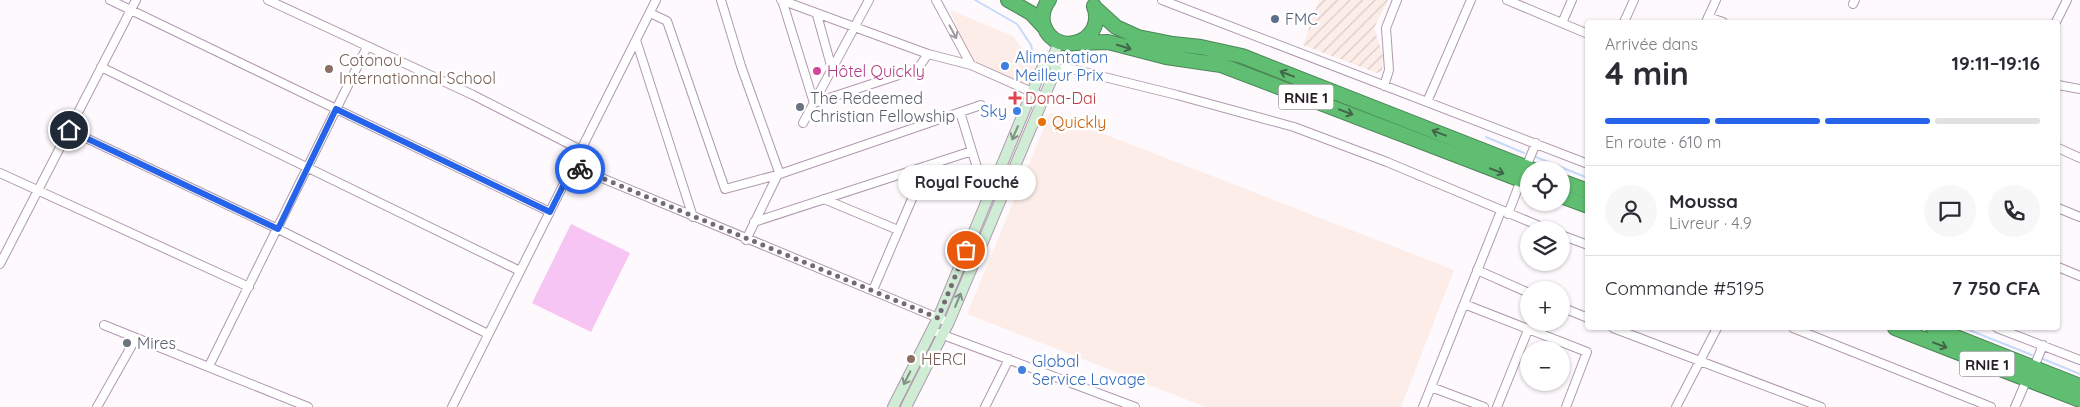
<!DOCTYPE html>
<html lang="fr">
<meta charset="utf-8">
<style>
body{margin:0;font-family:Quicksand,sans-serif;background:#f7f7f7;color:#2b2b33;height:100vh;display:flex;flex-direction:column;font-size:19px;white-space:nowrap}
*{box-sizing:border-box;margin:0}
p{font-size:16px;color:#7c7c81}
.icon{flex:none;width:28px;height:28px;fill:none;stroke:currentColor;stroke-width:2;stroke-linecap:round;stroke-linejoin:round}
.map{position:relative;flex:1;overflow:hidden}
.panel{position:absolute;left:1585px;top:20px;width:475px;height:310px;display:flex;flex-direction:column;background:#fff;border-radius:5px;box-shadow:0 1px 4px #0004}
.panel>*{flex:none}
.fabs{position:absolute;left:1520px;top:161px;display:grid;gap:10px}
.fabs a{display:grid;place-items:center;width:50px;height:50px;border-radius:50%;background:#fff;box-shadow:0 1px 4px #0004;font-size:25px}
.pin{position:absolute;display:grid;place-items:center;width:42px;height:42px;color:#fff;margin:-21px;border:2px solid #fff;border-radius:50%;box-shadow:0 1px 5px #0007}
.courier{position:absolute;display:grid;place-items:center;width:50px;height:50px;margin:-25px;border:4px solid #2563eb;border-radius:50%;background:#fff;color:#222;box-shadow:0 1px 6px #0007}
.bubble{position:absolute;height:35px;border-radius:18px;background:#fff;box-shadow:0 1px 4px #0004;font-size:16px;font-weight:800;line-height:35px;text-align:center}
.head em{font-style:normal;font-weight:800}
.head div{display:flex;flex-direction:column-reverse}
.head{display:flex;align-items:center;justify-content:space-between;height:85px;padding:0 20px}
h1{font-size:32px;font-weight:800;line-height:38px}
.bar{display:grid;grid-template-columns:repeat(4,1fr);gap:8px 5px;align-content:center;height:60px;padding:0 20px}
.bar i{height:6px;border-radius:4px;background:#e1e1e2}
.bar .active{background:#2563eb}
.bar p{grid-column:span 4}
.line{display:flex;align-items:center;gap:12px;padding:0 20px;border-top:1px solid #e1e1e2}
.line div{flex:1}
.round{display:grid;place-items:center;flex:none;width:52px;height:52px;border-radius:26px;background:#f7f7f7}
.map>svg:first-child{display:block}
</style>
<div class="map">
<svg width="2080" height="407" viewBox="0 0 2080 407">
<defs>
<pattern id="industrial-furrows" width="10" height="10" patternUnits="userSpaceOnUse" patternTransform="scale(1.25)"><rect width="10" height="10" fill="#fcede8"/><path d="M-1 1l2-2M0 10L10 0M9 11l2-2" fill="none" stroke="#d8cbc7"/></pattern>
</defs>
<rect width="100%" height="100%" fill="#fef9fd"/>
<path fill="#fcede8" d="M950 10 1013 36 1036 67 1028 87 970 62Z
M1050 113 1454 270 1401 407H1206L967 314Z"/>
<path fill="url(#industrial-furrows)" d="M1319 0H1388L1374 28 1383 56 1382 71 1377 73 1303 45Z"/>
<path fill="#f6c5f4" d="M571 224 630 253 591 332 532 303Z"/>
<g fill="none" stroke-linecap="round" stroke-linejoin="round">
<path stroke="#c6dbfa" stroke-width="2" d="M975 0 1017 24 1031 45 1034 58
M1486 137 1524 153
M1536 157 1588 178
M1964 328 2032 355
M2043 359 2080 374"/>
<defs>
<path id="street" d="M110 0 550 212
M268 0 473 95 581 150
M721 0 741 66 779 172 746 240
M781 0 928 54 971 65 1043 97
M782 0 814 103 914 70 919 67 928 54
M936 0 971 65
M1162 0 1588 164
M1507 0 1588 34
M1853 4 1855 0
M650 13 667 21 725 189 777 175 981 105
M817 15 832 69
M1708 17 1723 22
M1624 22 1634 0
M1706 22 1716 0
M2056 22 2067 0
M1562 23 1572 0
M636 40 693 217
M101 67 520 271
M1056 69 1068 68 1177 95 1294 127 1387 162 1549 230
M2058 85 2080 89
M1384 86 1389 70 1386 28 1397 0
M1427 102 1471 0
M960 112 987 200
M803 123 869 0
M69 130 278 229 488 334
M2058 148 2080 158
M573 166 943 320
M1526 167 1536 143
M0 173 249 287
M824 199 898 230
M2058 208 2080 217
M1508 214 1521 180
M754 222 972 151
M1561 235 1588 245
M0 264 136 0
M2058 267 2080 276
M1477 270 1529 293
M873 290 926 166
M1464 304 1587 352 1566 407
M1561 307 1588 318
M104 325 308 407
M1613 328 1821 407
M1793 328 1991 407
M1997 328 2080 360
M938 333 1135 407
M209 366 367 47
M2034 367 2043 345
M1431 387 1484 407
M97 407 136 338
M452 407 656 0
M985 407 1009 359
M1423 407 1501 211
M1497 407 1528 330
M1676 407 1717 328
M2015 407 2027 379"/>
<path id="secondary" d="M893 407 938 318 1043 66 1052 59 1059 42
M906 407 949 322 1056 69 1052 59"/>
<path id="highway" d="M1008 0 1031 13 1045 28
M1049 0C1043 8 1041 17 1044 26 1056 59 1107 42 1094 6
M1094 7 1116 27 1138 37 1173 44 1201 47 1242 56 1533 170
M1076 43 1108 42 1166 57 1221 65 1529 183
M1561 181 1588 191
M1561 196 1588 206
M1895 328 2080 400
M1933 328 2080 386"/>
</defs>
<use href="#street" stroke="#b099af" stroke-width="10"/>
<use href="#secondary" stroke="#b099af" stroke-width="12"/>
<use href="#highway" stroke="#4c8657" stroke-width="16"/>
<use href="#street" stroke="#fff" stroke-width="8"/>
<use href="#secondary" stroke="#cfecd4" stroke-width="10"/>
<use href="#highway" stroke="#5fbe71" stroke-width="14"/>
</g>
<defs><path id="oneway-shaft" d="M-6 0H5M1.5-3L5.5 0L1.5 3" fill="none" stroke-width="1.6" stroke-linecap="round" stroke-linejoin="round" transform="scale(1.25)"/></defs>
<use stroke="#9e9a9e" href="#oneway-shaft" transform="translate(953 32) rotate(62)"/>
<g stroke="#416748">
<use href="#oneway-shaft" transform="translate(1124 47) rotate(17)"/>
<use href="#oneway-shaft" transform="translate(1287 74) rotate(-159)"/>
<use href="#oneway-shaft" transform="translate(1346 112) rotate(21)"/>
<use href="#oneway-shaft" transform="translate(1439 133) rotate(-159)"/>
<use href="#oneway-shaft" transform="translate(1497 171) rotate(21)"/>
<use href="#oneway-shaft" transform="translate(1940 345) rotate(21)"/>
</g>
<g stroke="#849086">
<use href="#oneway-shaft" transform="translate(1015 133) rotate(113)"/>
<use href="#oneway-shaft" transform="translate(958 300) rotate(-67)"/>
<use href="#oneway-shaft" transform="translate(907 378) rotate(117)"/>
</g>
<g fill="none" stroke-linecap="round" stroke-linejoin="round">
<path stroke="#736b72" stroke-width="5" stroke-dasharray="0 9" d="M580 169 938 318 966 250"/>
<path stroke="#2563eb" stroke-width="6" d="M69 130 278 229 336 109 550 212 573 166 580 169"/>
</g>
<circle fill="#5c6f8a" stroke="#fff" stroke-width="2" cx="1275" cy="19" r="5"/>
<g fill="#3f7fe0" stroke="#fff" stroke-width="2">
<circle cx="1005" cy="66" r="5"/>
<circle cx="1017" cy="111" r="5"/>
<circle cx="1022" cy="370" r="5"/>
</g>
<g fill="#8d6e63" stroke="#fff" stroke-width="2">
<circle cx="329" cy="69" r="5"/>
<circle cx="911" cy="359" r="5"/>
</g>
<circle fill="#d1479c" stroke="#fff" stroke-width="2" cx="817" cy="71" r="5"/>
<path fill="#e0444e" stroke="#fff" stroke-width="2" d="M1012.5 90.5h5v5h5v5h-5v5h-5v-5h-5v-5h5z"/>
<g fill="#6b7280" stroke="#fff" stroke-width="2">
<circle cx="800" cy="107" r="5"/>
<circle cx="127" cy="343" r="5"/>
</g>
<circle fill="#e8710a" stroke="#fff" stroke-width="2" cx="1042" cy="122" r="5"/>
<g text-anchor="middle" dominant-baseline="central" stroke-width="5" stroke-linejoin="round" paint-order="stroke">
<g fill="#fff" stroke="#686268" stroke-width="1">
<rect x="1278.5" y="84.5" width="55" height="25" rx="4"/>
<rect x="1959.5" y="351.5" width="55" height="25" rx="4"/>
</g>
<g font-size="15" font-weight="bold" fill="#281f27">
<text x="1306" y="97">RNIE 1</text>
<text x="1987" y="364">RNIE 1</text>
</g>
<g font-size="16" fill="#4e5e75" stroke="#fff" text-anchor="start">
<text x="1285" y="19">FMC</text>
</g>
<g font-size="16" fill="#366cbe" stroke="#fff" text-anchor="start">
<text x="1015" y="57">Alimentation<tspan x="1015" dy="18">Meilleur Prix</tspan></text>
<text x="1007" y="111" text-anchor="end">Sky</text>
<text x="1032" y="361">Global<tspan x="1032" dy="18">Service Lavage</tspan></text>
</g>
<g font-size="16" fill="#785e54" stroke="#fff" text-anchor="start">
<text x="339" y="60">Cotonou<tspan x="339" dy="18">Internationnal School</tspan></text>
<text x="921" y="359">HERCI</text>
</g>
<g font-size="16" fill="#b23c85" stroke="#fff" text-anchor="start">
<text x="827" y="71">Hôtel Quickly</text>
</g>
<g font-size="16" fill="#5b616d" stroke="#fff" text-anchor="start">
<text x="810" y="98">The Redeemed<tspan x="810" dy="18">Christian Fellowship</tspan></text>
<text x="137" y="343">Mires</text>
</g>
<g font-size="16" fill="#be3a42" stroke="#fff" text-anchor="start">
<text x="1025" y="98">Dona-Dai</text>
</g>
<g font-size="16" fill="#c56008" stroke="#fff" text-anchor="start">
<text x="1052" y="122">Quickly</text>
</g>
</g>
</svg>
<div class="fabs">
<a><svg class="icon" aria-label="locate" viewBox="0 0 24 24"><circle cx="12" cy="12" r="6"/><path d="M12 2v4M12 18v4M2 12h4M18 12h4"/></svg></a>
<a><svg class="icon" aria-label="layers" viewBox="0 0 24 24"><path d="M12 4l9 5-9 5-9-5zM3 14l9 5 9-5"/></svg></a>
<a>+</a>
<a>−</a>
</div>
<div class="pin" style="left:966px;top:250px;background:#ea580c"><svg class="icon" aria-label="bag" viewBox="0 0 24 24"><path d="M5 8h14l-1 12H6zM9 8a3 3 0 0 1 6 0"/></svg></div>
<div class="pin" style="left:69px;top:130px;background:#1f2937"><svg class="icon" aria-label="home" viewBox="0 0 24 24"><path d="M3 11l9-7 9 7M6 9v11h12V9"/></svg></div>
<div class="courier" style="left:580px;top:169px"><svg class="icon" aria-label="bike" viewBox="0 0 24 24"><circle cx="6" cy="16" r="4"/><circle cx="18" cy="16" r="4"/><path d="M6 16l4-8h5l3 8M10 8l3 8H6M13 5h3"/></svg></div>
<div class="bubble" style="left:898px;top:165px;width:138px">Royal Fouché</div>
<section class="panel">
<div class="head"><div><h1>4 min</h1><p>Arrivée dans</p></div><em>19:11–19:16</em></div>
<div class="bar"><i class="active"></i><i class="active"></i><i class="active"></i><i></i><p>En route · 610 m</p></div>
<div class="line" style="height:90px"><a class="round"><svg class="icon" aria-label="person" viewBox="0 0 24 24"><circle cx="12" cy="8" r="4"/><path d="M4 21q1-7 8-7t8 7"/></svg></a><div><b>Moussa</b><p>Livreur · 4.9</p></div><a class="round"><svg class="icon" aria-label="chat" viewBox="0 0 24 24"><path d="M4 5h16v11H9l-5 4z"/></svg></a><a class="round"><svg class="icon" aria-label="phone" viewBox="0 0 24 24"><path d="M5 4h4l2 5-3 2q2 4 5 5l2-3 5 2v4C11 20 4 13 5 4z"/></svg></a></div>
<div class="line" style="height:65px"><div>Commande #5195</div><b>7 750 CFA</b></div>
</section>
</div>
